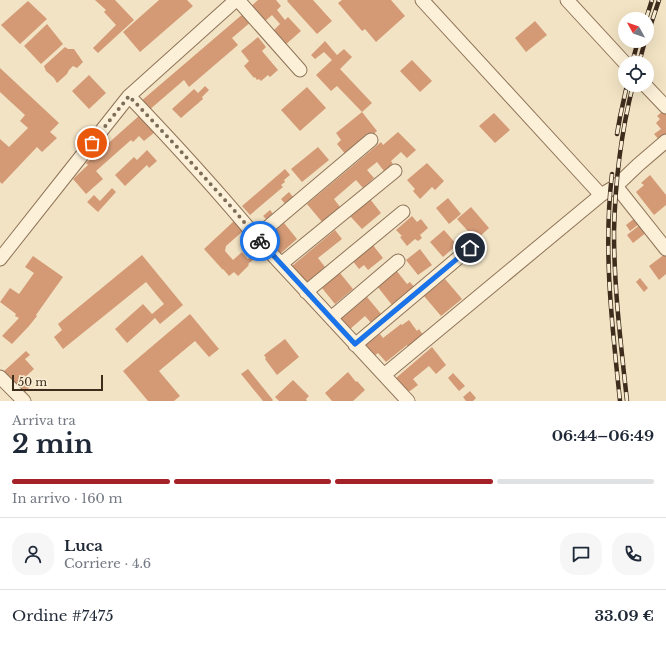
<!DOCTYPE html>
<html lang="it">
<meta charset="utf-8">
<style>
body{margin:0;font-family:"Libre Baskerville",serif;background:#f6f6f7;color:#1f2937;height:100vh;display:flex;flex-direction:column;font-size:15px;white-space:nowrap}
*{box-sizing:border-box;margin:0}
p{font-size:13px;color:#747a83}
.icon{flex:none;width:22px;height:22px;fill:none;stroke:currentColor;stroke-width:2;stroke-linecap:round;stroke-linejoin:round}
.map{position:relative;height:401px;overflow:hidden}
.side{display:flex;flex-direction:column;background:#fff;flex:1}
.side>*{flex:none}
.needle{width:26px;rotate:310deg}
.buttons{position:absolute;left:618px;top:12px;display:grid;gap:8px}
.buttons a{display:grid;place-items:center;width:36px;height:36px;border-radius:50%;background:#fff;box-shadow:0 4px 16px #0002;font-size:20px}
.scale{position:absolute;left:12px;bottom:10px;width:91px;box-sizing:border-box;padding-left:4px;border:2px solid #3e2c1d;border-top:0;font-size:11px;line-height:14px;white-space:nowrap;color:#3e2c1d;-webkit-text-stroke:3px #f9edd4;paint-order:stroke}
.pin{position:absolute;display:grid;place-items:center;width:34px;height:34px;color:#fff;margin:-17px;border:2px solid #fff;border-radius:50%;box-shadow:0 1px 4px #0007}
.courier{position:absolute;display:grid;place-items:center;width:40px;height:40px;margin:-20px;border:3px solid #1a73e8;border-radius:50%;background:#fff;color:#222;box-shadow:0 1px 5px #0007}
.summary em{font-style:normal;font-weight:800}
.summary div{display:flex;flex-direction:column-reverse}
.summary{display:flex;align-items:center;justify-content:space-between;height:68px;padding:0 12px}
h1{font-size:26px;font-weight:800;line-height:30px}
.bar{display:grid;grid-template-columns:repeat(4,1fr);gap:6px 4px;align-content:center;height:48px;padding:0 12px}
.bar i{height:5px;border-radius:3px;background:#e0e1e3}
.bar .active{background:#a42227}
.bar p{grid-column:span 4}
.line{display:flex;align-items:center;gap:10px;padding:0 12px;border-top:1px solid #e0e1e3}
.line div{flex:1}
.round{display:grid;place-items:center;flex:none;width:42px;height:42px;border-radius:16px;background:#f6f6f7}
.map>svg:first-child{display:block}
</style>
<div class="map">
<svg width="666" height="401" viewBox="0 0 666 401">
<rect width="100%" height="100%" fill="#f2e3c4"/>
<path fill="#d49a76" d="M95 0H115L134 20 98 53 93 48 116 25 104 12 106 10Z
M159 0H187L193 6 140 52 123 32Z
M258 0H276L281 6 277 10 285 20 288 17 301 31 284 46 272 32 280 24 272 15 263 23 249 8Z
M288 0H313L332 21 317 34 287 1Z
M342 0H391L405 16 376 42 365 29 362 31 338 3Z
M28 1 47 19 20 44 1 25Z
M244 13 252 21 232 38 238 45 189 87 184 80 148 111 140 102Z
M535 21 547 35 526 52 515 38Z
M47 24 63 44 41 64 24 46Z
M258 37 266 47 262 51 278 70 270 77 268 75 261 81 259 79 257 80 255 77 254 78 244 66 249 61 241 51Z
M325 41 337 55 344 49 352 57 340 69 372 103 362 112 337 86 331 91 316 75 332 60 324 52 315 59 311 55Z
M65 47 68 49H74L83 62 77 68 73 66 69 70 67 74 57 83 54 78 46 71 44 66Z
M412 60 432 81 420 92 400 71Z
M0 68 59 123 50 132 57 138 42 152 37 147 2 184 0 182V139L9 147 28 128 20 121 25 115 0 92Z
M89 75 106 93 89 109 72 91Z
M205 86 209 90 202 97 203 99 181 118 172 109 194 89 198 93Z
M307 87 326 108 300 131 281 110Z
M664 110 666 112V136L660 141 654 134 661 129 656 123 660 119 657 116Z
M362 112 377 131 347 156 337 144 341 140 336 133Z
M494 113 510 130 495 143 479 126Z
M140 115 155 132 144 141 139 136 133 142 131 140 96 171 103 179 86 194 73 179 88 165 86 163Z
M398 132 416 150 407 158 401 152 391 161 393 164 384 171 377 162 367 170 374 178 363 188 356 180 334 199 340 207 322 222 307 204 381 142 383 145Z
M318 147 329 160 302 182 291 169Z
M147 150 157 161 149 168 147 165 125 186 115 175 134 157 137 160Z
M427 163 444 181 435 190 432 187 420 199 413 191 415 189 407 180Z
M285 169 290 175 284 180 285 182 281 185 283 187 250 215 242 206Z
M650 175 666 195V205L654 215 636 192 644 185 641 183Z
M112 188 116 192 98 212 87 202 94 195 100 201Z
M289 192 294 198 286 205 281 199Z
M448 198 461 214 449 224 436 208Z
M370 199 381 213 362 229 350 216Z
M471 207 489 228 476 240 457 219Z
M270 210 274 215 267 220 263 216Z
M412 216 417 222 421 219 428 228 420 235 422 238 418 241 415 239 407 246 400 237 402 236 396 230Z
M635 218 639 224 630 231 626 225Z
M234 221 243 231 226 246 225 251 233 260 242 252 248 259 255 253 258 256 248 264 249 265 238 276 234 272 229 276 223 269V270L204 249Z
M284 223 297 239 280 254 266 238Z
M641 224 647 232 633 243 627 235Z
M335 230 342 239 318 258 325 267 306 283 292 266Z
M444 230 457 245 443 257 430 242Z
M372 244 383 258 368 270 364 265 359 269 352 260Z
M420 249 432 265 418 275 406 260Z
M665 254 666 255V274L659 280 649 266Z
M142 255 183 305 160 324 155 318 127 343 115 329 143 304 152 314 164 304 146 282 63 349 54 337 62 330 58 324Z
M33 256 63 277 36 315 37 316 29 326 12 344 2 336 19 318 15 316 16 314 0 302 10 288 19 294 34 273 25 267Z
M396 270 407 284 410 282 416 289 396 305H392L377 286Z
M340 273 353 289 335 304 322 288Z
M640 278 648 288 644 292 636 282Z
M445 279 462 299 441 316 424 296Z
M367 297 382 315 372 324 365 316 349 330 340 320Z
M190 314 219 349 209 357 195 341 159 371 180 396 174 401H148L123 371Z
M409 320 417 331 419 329 423 335 408 347 407 345 386 362 378 353 374 356 365 345 380 334 383 338 401 324 402 325Z
M285 339 299 357 277 375 265 359 266 358 264 355Z
M432 347 446 365 436 374 429 366 413 379 418 385 410 391H407L396 378Z
M26 351 30 355 25 359 34 369 23 379 30 387 23 394 3 372Z
M248 369 273 400 272 401H263L241 374Z
M348 372 356 382 357 381 365 390 353 401H332L325 393Z
M453 373 465 386 459 391 448 378Z
M293 380 309 396 306 399 307 401H279L275 397Z
M470 391 476 398 473 401H466L463 397Z"/>
<g fill="none" stroke-linecap="round" stroke-linejoin="round">
<defs>
<path id="minor" d="M238 0 300 70
M422 0 601 195
M567 0 625 63
M645 85 666 107
M129 96C173 142 216 189 256 237L408 401
M616 186 666 249
M256 237 371 140
M0 259 64 178 129 96 236 0
M281 264 395 171
M306 292 403 212
M331 318 398 261
M355 345 470 248
M384 375 601 195 616 186 638 165 666 141
M0 377 24 401"/>
</defs>
<use href="#minor" stroke="#8f7358" stroke-width="15"/>
<use href="#minor" stroke="#fcf0d8" stroke-width="13"/>
<defs>
<path id="rail" d="M646 19 652 0
M647 36 659 0
M632 63 638 41
M639 63 645 41
M617 134 620 117 627 85
M612 174C603 250 612 325 620 401
M627 401C621 345 614 289 614 232 615 183 621 133 633 85"/>
</defs>
<use href="#rail" stroke="#3e2c1d" stroke-width="4.5"/>
<use href="#rail" stroke="#f9edd4" stroke-width="3" stroke-dasharray="9" stroke-linecap="butt"/>
</g>
<g fill="none" stroke-linecap="round" stroke-linejoin="round">
<path stroke="#7d6c57" stroke-width="4" stroke-dasharray="0 7.2" d="M92 143 129 96 177 147 234 210 260 241"/>
<path stroke="#1a73e8" stroke-width="5" d="M260 241 355 344 470 248"/>
</g>
</svg>
<div class="buttons">
<a><svg class="needle" viewBox="-14 -14 28 28"><path d="M0-13l5 13h-10z" fill="#e53935"/><path d="M0 13l5-13h-10z" fill="#747a83"/></svg></a>
<a><svg class="icon" aria-label="locate" viewBox="0 0 24 24"><circle cx="12" cy="12" r="6"/><path d="M12 2v4M12 18v4M2 12h4M18 12h4"/></svg></a>
</div>
<div class="scale">50 m</div>
<div class="pin" style="left:92px;top:143px;background:#ea580c"><svg class="icon" aria-label="bag" viewBox="0 0 24 24"><path d="M5 8h14l-1 12H6zM9 8a3 3 0 0 1 6 0"/></svg></div>
<div class="pin" style="left:470px;top:248px;background:#1f2937"><svg class="icon" aria-label="home" viewBox="0 0 24 24"><path d="M3 11l9-7 9 7M6 9v11h12V9"/></svg></div>
<div class="courier" style="left:260px;top:241px"><svg class="icon" aria-label="bike" viewBox="0 0 24 24"><circle cx="6" cy="16" r="4"/><circle cx="18" cy="16" r="4"/><path d="M6 16l4-8h5l3 8M10 8l3 8H6M13 5h3"/></svg></div>
</div>
<section class="side">
<div class="summary"><div><h1>2 min</h1><p>Arriva tra</p></div><em>06:44–06:49</em></div>
<div class="bar"><i class="active"></i><i class="active"></i><i class="active"></i><i></i><p>In arrivo · 160 m</p></div>
<div class="line" style="height:72px"><a class="round"><svg class="icon" aria-label="person" viewBox="0 0 24 24"><circle cx="12" cy="8" r="4"/><path d="M4 21q1-7 8-7t8 7"/></svg></a><div><b>Luca</b><p>Corriere · 4.6</p></div><a class="round"><svg class="icon" aria-label="chat" viewBox="0 0 24 24"><path d="M4 5h16v11H9l-5 4z"/></svg></a><a class="round"><svg class="icon" aria-label="phone" viewBox="0 0 24 24"><path d="M5 4h4l2 5-3 2q2 4 5 5l2-3 5 2v4C11 20 4 13 5 4z"/></svg></a></div>
<div class="line" style="height:52px"><div>Ordine #7475</div><b>33.09 €</b></div>
</section>
